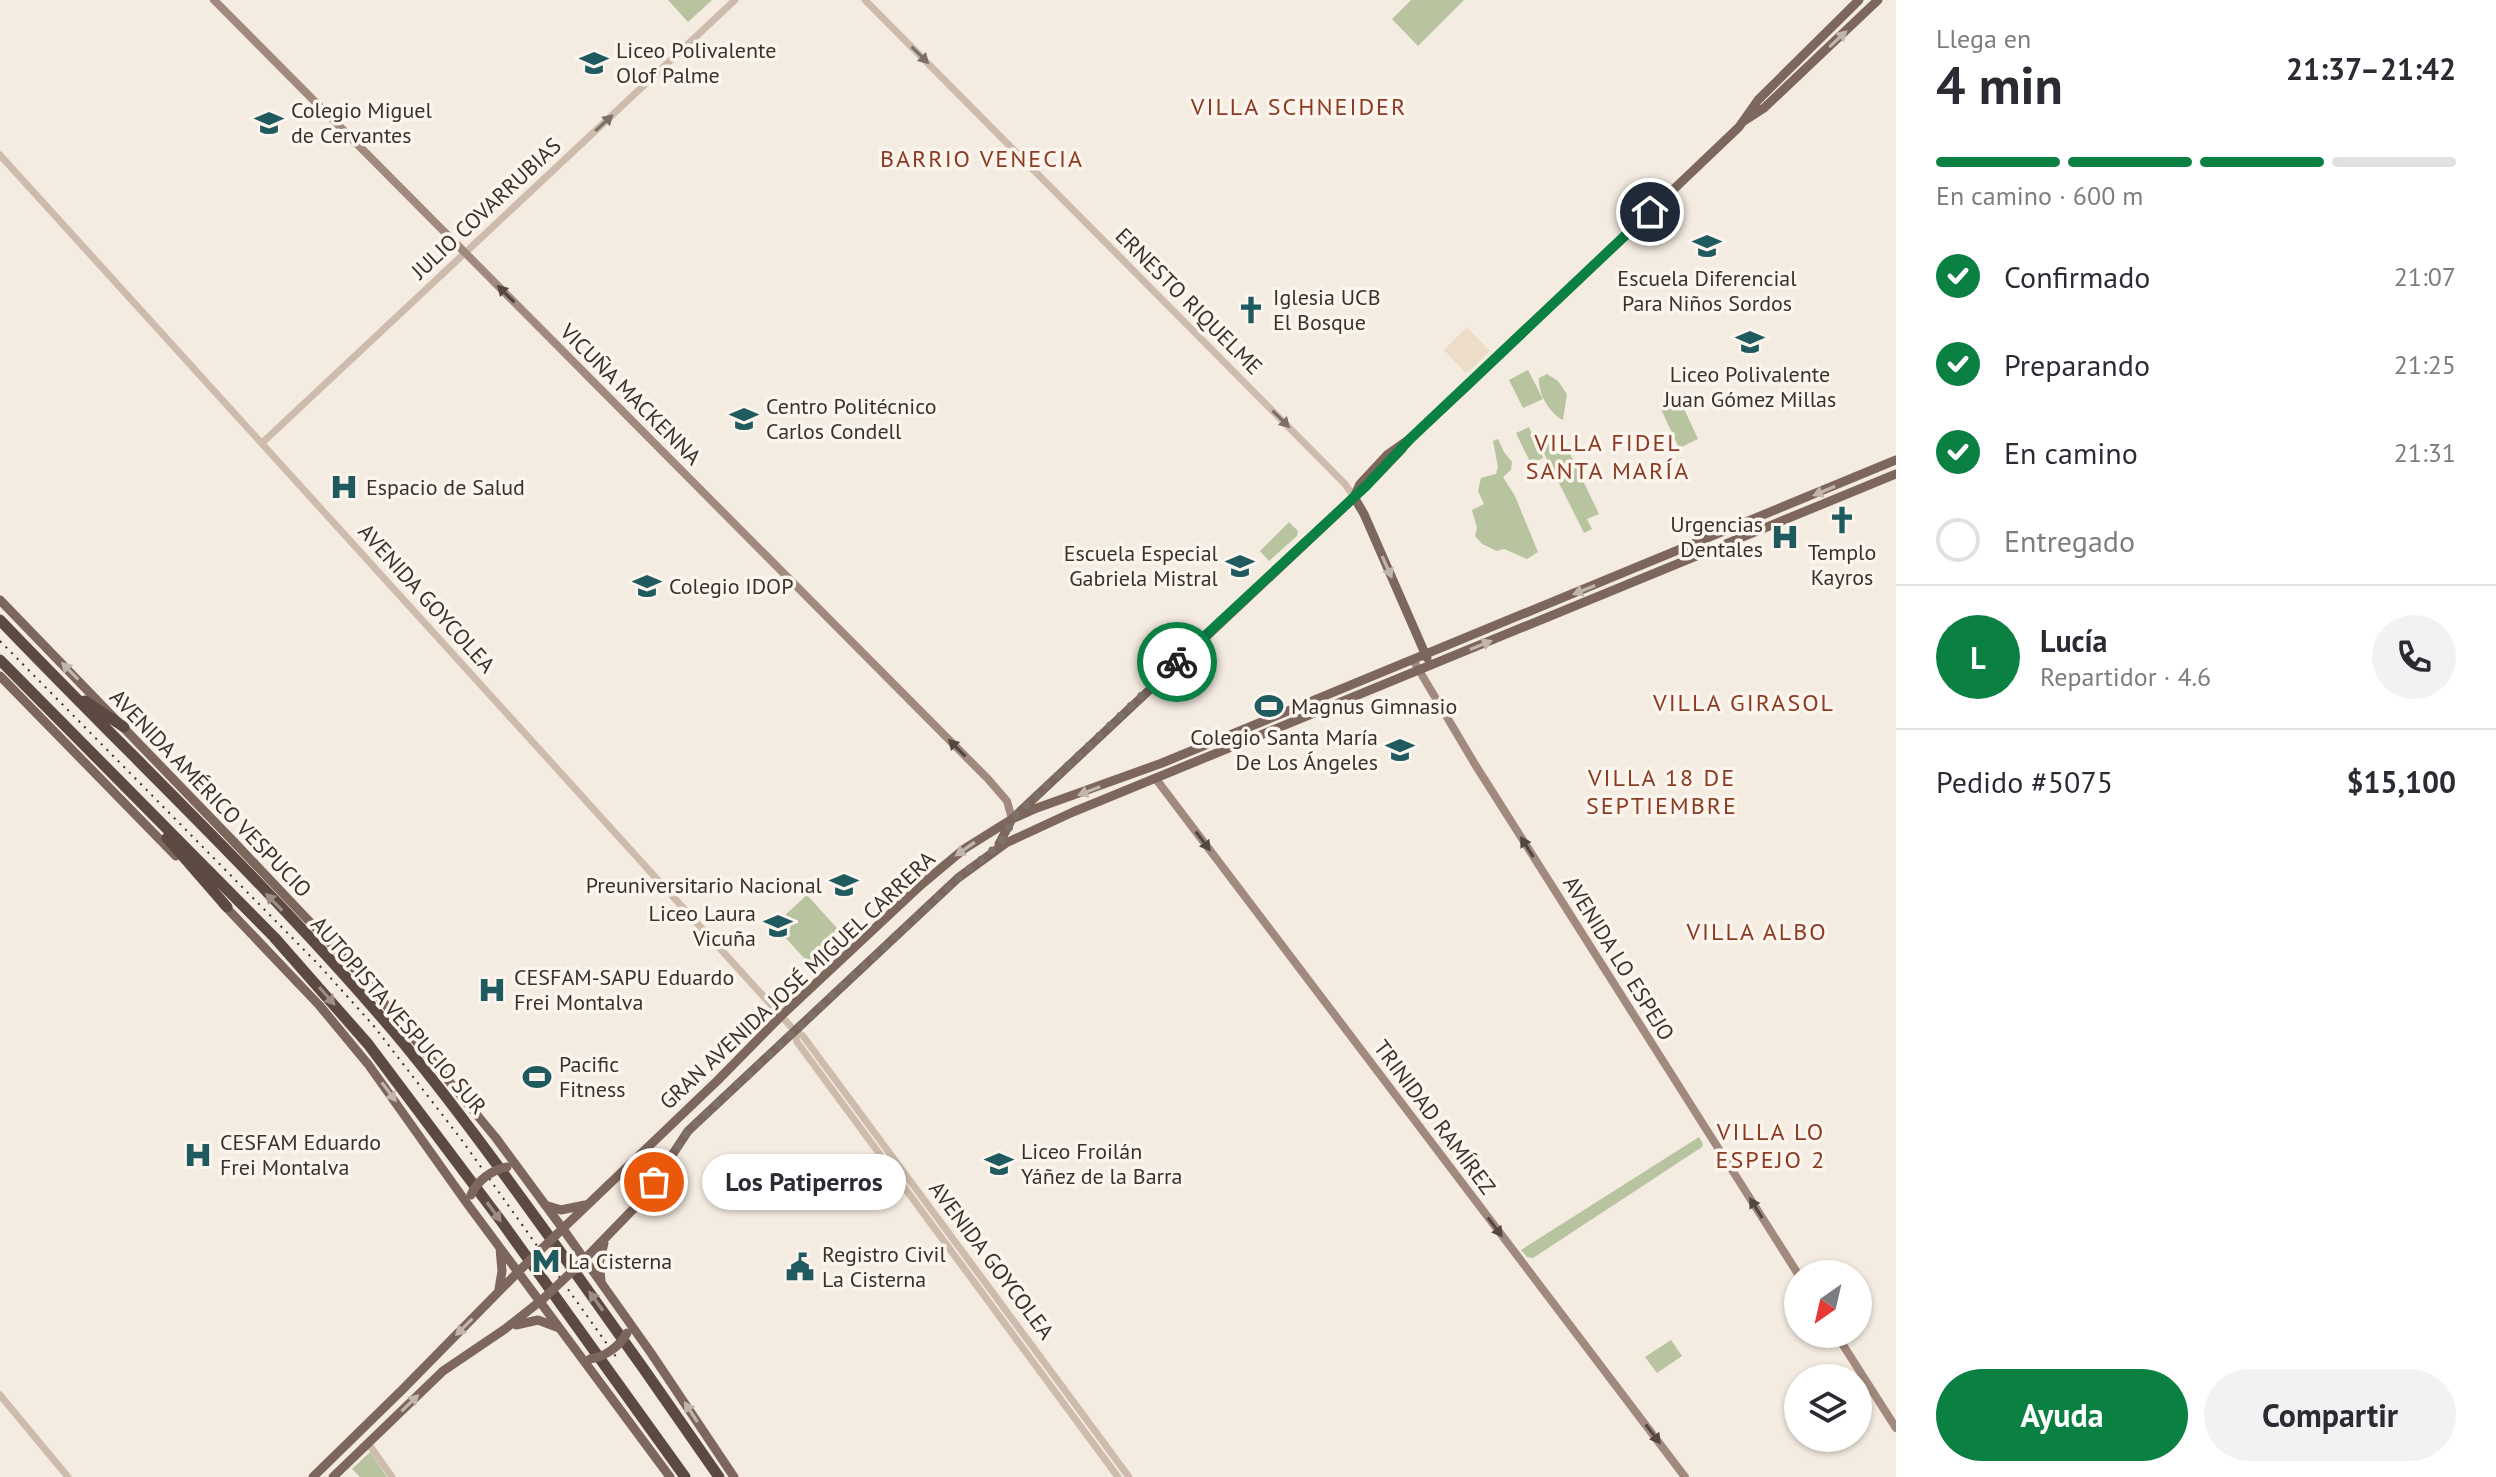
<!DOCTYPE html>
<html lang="es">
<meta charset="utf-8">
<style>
body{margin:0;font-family:"PT Sans",sans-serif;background:#f2f2f3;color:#2b2b33;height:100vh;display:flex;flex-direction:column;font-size:30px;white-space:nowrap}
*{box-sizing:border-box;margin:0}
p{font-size:26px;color:#7c7c81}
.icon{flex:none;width:44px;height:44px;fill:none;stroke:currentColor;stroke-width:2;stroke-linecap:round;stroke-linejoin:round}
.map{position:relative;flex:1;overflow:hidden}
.side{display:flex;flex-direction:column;background:#fff;width:600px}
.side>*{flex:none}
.needle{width:52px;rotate:214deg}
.fabs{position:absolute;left:1784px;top:1260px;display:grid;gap:16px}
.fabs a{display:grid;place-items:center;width:88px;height:88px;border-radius:50%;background:#fff;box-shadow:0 2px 6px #0004;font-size:40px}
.pin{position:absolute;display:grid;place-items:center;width:68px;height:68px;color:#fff;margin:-34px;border:4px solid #fff;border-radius:50%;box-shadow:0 2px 8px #0007}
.courier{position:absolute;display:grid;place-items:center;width:80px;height:80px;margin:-40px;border:6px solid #0b8043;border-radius:50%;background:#fff;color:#222;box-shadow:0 2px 10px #0007}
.bubble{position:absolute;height:56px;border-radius:28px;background:#fff;box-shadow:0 2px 6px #0004;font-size:26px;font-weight:800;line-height:56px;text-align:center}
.head em{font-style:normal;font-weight:800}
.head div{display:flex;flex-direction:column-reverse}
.head{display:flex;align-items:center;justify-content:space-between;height:136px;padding:0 40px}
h1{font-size:52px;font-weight:800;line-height:60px}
.bar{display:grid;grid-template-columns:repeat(4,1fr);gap:12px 8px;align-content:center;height:96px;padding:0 40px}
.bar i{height:10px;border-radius:6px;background:#e1e1e2}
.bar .on{background:#0b8043}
.bar p{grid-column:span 4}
.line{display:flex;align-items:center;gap:20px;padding:0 40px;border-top:2px solid #e1e1e2}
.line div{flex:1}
.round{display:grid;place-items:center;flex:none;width:84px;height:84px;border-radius:42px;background:#f2f2f3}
ol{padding:0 40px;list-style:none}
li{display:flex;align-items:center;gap:24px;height:88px}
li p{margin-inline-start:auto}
li .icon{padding:8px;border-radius:50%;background:#0b8043;color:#fff;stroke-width:4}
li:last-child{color:#7c7c81}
li i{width:44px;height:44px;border:4px solid #e1e1e2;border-radius:50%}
.button{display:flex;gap:16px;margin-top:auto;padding:16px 40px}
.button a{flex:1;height:92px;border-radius:48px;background:#0b8043;color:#fff;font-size:32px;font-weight:800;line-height:92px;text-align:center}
.button a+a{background:#f2f2f3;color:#2b2b33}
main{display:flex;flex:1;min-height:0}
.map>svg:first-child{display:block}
</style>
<main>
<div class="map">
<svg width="1896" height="1477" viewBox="0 0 1896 1477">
<rect width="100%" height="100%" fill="#f4ebe1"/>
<path fill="#b8c4a0" d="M668 0H712L688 22Z
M1411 0H1464L1418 46 1392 19Z
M1528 370 1543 399 1523 408 1509 380Z
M1547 374 1558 381 1567 394 1563 420C1549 413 1538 393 1539 378Z
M1679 398 1698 439 1679 448 1660 407Z
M1529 427 1543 458 1531 464 1516 433Z
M1562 437 1599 514 1587 519 1592 529 1584 533 1541 447Z
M1498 439 1504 452 1512 462 1511 470 1503 477 1515 496 1538 552 1527 559 1504 549 1497 551 1482 544 1475 536 1477 528 1472 510 1484 504 1478 491 1481 478 1496 474 1498 467 1493 441Z
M1289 522 1298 531 1297 536 1269 561 1260 551Z
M807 895 846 938 813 968 774 925Z
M1699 1137 1703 1144 1702 1147 1533 1258 1527 1257 1521 1250Z
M1671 1340 1682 1356 1657 1373 1645 1357Z
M370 1452 387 1477H360L352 1469Z"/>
<path fill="#ecdcc8" d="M1467 327 1490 351 1468 372H1465L1444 350Z"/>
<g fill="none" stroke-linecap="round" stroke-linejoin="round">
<path stroke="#cdbbac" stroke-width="7" d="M865 0 1345 484 1354 497
M0 155 794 1030 803 1036 1129 1477
M262 443 735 0
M794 1030 797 1042 1118 1477
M0 1395 68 1477
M368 1443 392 1477"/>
<path stroke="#a18a7d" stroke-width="8" d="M214 0 988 779 1007 801 1012 819
M1413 660 1476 766 1798 1274
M1156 779 1685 1477
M1836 1334 1896 1428"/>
<path stroke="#7d675c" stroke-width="9" d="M1744 121 1764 108 1878 0
M1373 479 1402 449
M1354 497 1360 484 1387 455 1411 438 1464 389 1739 127 1758 100 1859 0
M1354 497 1364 514 1427 658
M0 600 234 842 364 979 396 1017 496 1138 563 1229 651 1353 734 1477
M0 676 176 856
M999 844 1012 819 1357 495
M223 904 319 1005 368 1064 466 1202 670 1477
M545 1205 561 1210 585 1205
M556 1235 717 1081 782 1015 921 885 964 849 1012 819 1037 808 1162 763 1896 460
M579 1265 643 1199 688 1131 958 878 1006 843 1073 812 1896 474
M601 1280 599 1264 604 1243
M499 1289 502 1271 500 1248
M516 1325 538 1320 559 1328
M313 1477 402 1390 522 1268
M333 1477 443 1371 505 1329 543 1299"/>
<path stroke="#5c4a42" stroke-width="11" d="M0 620C131 757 271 887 394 1032 442 1089 486 1149 530 1210 594 1298 657 1387 719 1477
M0 660 274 937 368 1044 501 1221 685 1477
M85 701 124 727
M167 838 227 907"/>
<path stroke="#3b302b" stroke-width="2" stroke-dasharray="2 6" stroke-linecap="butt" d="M0 641 318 964 373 1025 461 1139 617 1358"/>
<path stroke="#7d675c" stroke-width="9" d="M471 1195C477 1181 491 1170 507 1167
M523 1267 556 1235
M544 1298 579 1265
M590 1359C605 1357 620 1346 627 1333"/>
</g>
<defs><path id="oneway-solid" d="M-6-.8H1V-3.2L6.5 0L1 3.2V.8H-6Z" transform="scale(2)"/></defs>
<g fill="#c2b5ac">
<use href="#oneway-solid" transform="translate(1838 39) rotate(-43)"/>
<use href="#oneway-solid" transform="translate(1824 491) rotate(157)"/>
<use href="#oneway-solid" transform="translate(1387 567) rotate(66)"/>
<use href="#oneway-solid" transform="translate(1584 590) rotate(158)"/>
<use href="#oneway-solid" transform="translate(1481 645) rotate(-22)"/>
<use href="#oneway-solid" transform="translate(70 671) rotate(-134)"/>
<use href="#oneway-solid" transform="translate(1089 791) rotate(159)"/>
<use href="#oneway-solid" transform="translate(965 849) rotate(145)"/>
<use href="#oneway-solid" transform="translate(389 1092) rotate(53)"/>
<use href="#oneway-solid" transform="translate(464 1327) rotate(135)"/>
<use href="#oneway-solid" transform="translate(410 1403) rotate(-44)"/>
<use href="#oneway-solid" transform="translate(691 1412) rotate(-123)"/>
</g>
<g fill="#7d6f65">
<use href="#oneway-solid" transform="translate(920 55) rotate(45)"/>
<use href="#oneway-solid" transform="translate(604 123) rotate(-43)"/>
<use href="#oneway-solid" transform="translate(1281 419) rotate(45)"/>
</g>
<g fill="#544640">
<use href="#oneway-solid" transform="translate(506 294) rotate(-135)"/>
<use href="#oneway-solid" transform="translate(957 748) rotate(-135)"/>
<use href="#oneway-solid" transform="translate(1203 841) rotate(53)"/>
<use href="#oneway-solid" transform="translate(1527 847) rotate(-122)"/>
<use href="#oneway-solid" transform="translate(1756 1208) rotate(-122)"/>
<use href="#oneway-solid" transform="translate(1495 1227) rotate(53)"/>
<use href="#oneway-solid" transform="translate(1653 1434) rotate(53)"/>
</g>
<g fill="#9c8e87">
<use href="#oneway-solid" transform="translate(274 902) rotate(-134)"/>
<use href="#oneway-solid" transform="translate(327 996) rotate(49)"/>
<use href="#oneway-solid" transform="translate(494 1212) rotate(54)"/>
<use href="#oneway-solid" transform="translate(596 1301) rotate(-126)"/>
</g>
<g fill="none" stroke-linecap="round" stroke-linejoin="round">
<path stroke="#7c716b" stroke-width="8" stroke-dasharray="0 14.4" d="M654 1182 688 1131 958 878C979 860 1004 848 1012 819L1177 662"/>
<path stroke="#0b8043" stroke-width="10" d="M1177 662 1366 486 1411 438 1650 212"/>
</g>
<defs>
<symbol id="school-bare" viewBox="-9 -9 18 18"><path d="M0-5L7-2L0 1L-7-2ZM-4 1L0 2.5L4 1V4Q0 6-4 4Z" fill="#1f5a5e" stroke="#fbf5ee" stroke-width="2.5" paint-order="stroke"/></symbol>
<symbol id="church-bare" viewBox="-9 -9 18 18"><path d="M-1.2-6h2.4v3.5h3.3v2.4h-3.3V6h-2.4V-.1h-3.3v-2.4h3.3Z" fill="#1f5a5e" stroke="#fbf5ee" stroke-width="2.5" paint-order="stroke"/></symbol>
<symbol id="hospital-bare" viewBox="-9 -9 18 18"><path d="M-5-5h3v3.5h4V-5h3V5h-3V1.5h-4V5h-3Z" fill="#1f5a5e" stroke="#fbf5ee" stroke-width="2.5" paint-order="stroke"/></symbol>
<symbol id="stadium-bare" viewBox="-9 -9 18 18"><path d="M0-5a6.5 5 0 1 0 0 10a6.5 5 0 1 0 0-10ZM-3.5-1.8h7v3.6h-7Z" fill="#1f5a5e" stroke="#fbf5ee" stroke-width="2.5" paint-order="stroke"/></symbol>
<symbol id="metro-bare" viewBox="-9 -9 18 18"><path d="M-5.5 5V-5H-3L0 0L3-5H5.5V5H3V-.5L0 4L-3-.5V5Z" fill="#1f5a5e" stroke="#fbf5ee" stroke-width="2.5" paint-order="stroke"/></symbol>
<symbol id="civic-bare" viewBox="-9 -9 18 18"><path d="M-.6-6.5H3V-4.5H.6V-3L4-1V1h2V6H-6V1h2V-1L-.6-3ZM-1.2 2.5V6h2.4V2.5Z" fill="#1f5a5e" stroke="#fbf5ee" stroke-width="2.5" paint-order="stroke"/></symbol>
</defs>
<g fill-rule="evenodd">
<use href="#school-bare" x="574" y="43" width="40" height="40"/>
<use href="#school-bare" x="249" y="103" width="40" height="40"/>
<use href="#school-bare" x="1687" y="226" width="40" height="40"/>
<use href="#church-bare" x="1231" y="290" width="40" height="40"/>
<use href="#school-bare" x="1730" y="322" width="40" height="40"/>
<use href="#school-bare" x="724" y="399" width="40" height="40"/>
<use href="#hospital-bare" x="324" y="467" width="40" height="40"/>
<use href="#church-bare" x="1822" y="500" width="40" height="40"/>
<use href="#hospital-bare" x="1765" y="517" width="40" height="40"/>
<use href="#school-bare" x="1220" y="546" width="40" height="40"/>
<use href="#school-bare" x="627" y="566" width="40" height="40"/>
<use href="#stadium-bare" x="1249" y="686" width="40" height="40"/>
<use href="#school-bare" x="1380" y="730" width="40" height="40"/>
<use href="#school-bare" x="824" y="865" width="40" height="40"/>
<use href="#school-bare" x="758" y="906" width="40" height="40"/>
<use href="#hospital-bare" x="472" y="970" width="40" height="40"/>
<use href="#stadium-bare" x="517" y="1057" width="40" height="40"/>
<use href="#hospital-bare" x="178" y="1135" width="40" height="40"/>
<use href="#school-bare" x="979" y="1144" width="40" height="40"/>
<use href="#metro-bare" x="526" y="1241" width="40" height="40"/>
<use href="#civic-bare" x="780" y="1247" width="40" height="40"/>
</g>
<g text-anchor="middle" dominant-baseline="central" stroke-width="7" stroke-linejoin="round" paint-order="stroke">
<g font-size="22" fill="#3b302b" stroke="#fbf5ee" text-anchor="start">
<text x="616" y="50">Liceo Polivalente<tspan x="616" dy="25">Olof Palme</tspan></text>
<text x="291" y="110">Colegio Miguel<tspan x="291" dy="25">de Cervantes</tspan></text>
<text x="1707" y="278" text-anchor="middle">Escuela Diferencial<tspan x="1707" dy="25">Para Niños Sordos</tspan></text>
<text x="1273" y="297">Iglesia UCB<tspan x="1273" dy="25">El Bosque</tspan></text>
<text x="1750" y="374" text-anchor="middle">Liceo Polivalente<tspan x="1750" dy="25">Juan Gómez Millas</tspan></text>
<text x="766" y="406">Centro Politécnico<tspan x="766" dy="25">Carlos Condell</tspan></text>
<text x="366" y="487">Espacio de Salud</text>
<text x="1763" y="524" text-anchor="end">Urgencias<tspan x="1763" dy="25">Dentales</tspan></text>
<text x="1842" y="552" text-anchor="middle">Templo<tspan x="1842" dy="25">Kayros</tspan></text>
<text x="1218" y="553" text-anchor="end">Escuela Especial<tspan x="1218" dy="25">Gabriela Mistral</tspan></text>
<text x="669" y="586">Colegio IDOP</text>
<text x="1291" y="706">Magnus Gimnasio</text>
<text x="1378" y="737" text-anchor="end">Colegio Santa María<tspan x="1378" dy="25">De Los Ángeles</tspan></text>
<text x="822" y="885" text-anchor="end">Preuniversitario Nacional</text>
<text x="756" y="913" text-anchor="end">Liceo Laura<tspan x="756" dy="25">Vicuña</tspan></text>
<text x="514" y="977">CESFAM-SAPU Eduardo<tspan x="514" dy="25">Frei Montalva</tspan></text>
<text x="559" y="1064">Pacific<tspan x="559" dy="25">Fitness</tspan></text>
<text x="220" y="1142">CESFAM Eduardo<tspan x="220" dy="25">Frei Montalva</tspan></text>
<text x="1021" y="1151">Liceo Froilán<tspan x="1021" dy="25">Yáñez de la Barra</tspan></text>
<text x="822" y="1254">Registro Civil<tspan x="822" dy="25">La Cisterna</tspan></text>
<text x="568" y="1261">La Cisterna</text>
</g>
<g font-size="22" fill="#3b302b" stroke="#fbf5ee">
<text transform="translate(486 208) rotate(-43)">JULIO COVARRUBIAS</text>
<text transform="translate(1189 301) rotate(45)">ERNESTO RIQUELME</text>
<text transform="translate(631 394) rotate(45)">VICUÑA MACKENNA</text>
<text transform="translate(427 598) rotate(48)">AVENIDA GOYCOLEA</text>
<text transform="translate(211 793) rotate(46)">AVENIDA AMÉRICO VESPUCIO</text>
<text transform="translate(1619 958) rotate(58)">AVENIDA LO ESPEJO</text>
<text transform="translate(797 980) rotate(-43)">GRAN AVENIDA JOSÉ MIGUEL CARRERA</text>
<text transform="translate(399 1015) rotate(49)">AUTOPISTA VESPUCIO SUR</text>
<text transform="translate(1435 1117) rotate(53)">TRINIDAD RAMÍREZ</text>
<text transform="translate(992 1260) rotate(53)">AVENIDA GOYCOLEA</text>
</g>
<g font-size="24" letter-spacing="2" fill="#8c3b22" stroke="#fbf5ee">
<text x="1299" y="106">VILLA SCHNEIDER</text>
<text x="982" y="158">BARRIO VENECIA</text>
<text x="1608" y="442">VILLA FIDEL<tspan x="1608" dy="28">SANTA MARÍA</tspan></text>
<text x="1744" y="702">VILLA GIRASOL</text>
<text x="1662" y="777">VILLA 18 DE<tspan x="1662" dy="28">SEPTIEMBRE</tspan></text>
<text x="1757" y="931">VILLA ALBO</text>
<text x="1771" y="1131">VILLA LO<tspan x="1771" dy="28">ESPEJO 2</tspan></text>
</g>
</g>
</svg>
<div class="fabs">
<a><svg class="needle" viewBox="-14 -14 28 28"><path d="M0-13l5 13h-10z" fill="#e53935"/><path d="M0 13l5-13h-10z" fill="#7c7c81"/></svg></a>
<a><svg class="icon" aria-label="layers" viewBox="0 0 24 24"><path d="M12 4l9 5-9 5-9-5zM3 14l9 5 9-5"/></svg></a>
</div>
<div class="pin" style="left:654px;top:1182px;background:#ea580c"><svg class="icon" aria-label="bag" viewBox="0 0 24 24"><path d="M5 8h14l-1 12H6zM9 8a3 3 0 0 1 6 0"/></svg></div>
<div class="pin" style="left:1650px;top:212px;background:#1f2937"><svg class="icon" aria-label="home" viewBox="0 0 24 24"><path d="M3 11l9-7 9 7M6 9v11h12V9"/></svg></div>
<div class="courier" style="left:1177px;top:662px"><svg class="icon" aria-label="bike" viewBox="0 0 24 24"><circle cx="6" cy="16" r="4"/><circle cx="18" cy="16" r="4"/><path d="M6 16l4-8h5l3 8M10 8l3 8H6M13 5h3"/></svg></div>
<div class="bubble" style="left:702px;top:1154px;width:204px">Los Patiperros</div>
</div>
<section class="side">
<div class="head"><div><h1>4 min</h1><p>Llega en</p></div><em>21:37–21:42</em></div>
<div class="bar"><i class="on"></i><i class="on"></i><i class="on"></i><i></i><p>En camino · 600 m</p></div>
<ol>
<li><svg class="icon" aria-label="check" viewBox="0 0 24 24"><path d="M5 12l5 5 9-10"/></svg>Confirmado<p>21:07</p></li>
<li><svg class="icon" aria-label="check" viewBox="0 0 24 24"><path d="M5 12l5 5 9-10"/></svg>Preparando<p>21:25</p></li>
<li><svg class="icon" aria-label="check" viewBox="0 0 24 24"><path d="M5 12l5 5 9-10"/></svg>En camino<p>21:31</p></li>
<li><i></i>Entregado</li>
</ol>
<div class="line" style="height:144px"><b class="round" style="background:#0b8043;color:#fff">L</b><div><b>Lucía</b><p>Repartidor · 4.6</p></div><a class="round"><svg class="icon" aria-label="phone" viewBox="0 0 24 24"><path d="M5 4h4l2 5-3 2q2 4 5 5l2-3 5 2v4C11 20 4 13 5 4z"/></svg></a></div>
<div class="line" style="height:104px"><div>Pedido #5075</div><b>$15,100</b></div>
<div class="button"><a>Ayuda</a><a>Compartir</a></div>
</section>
</main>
